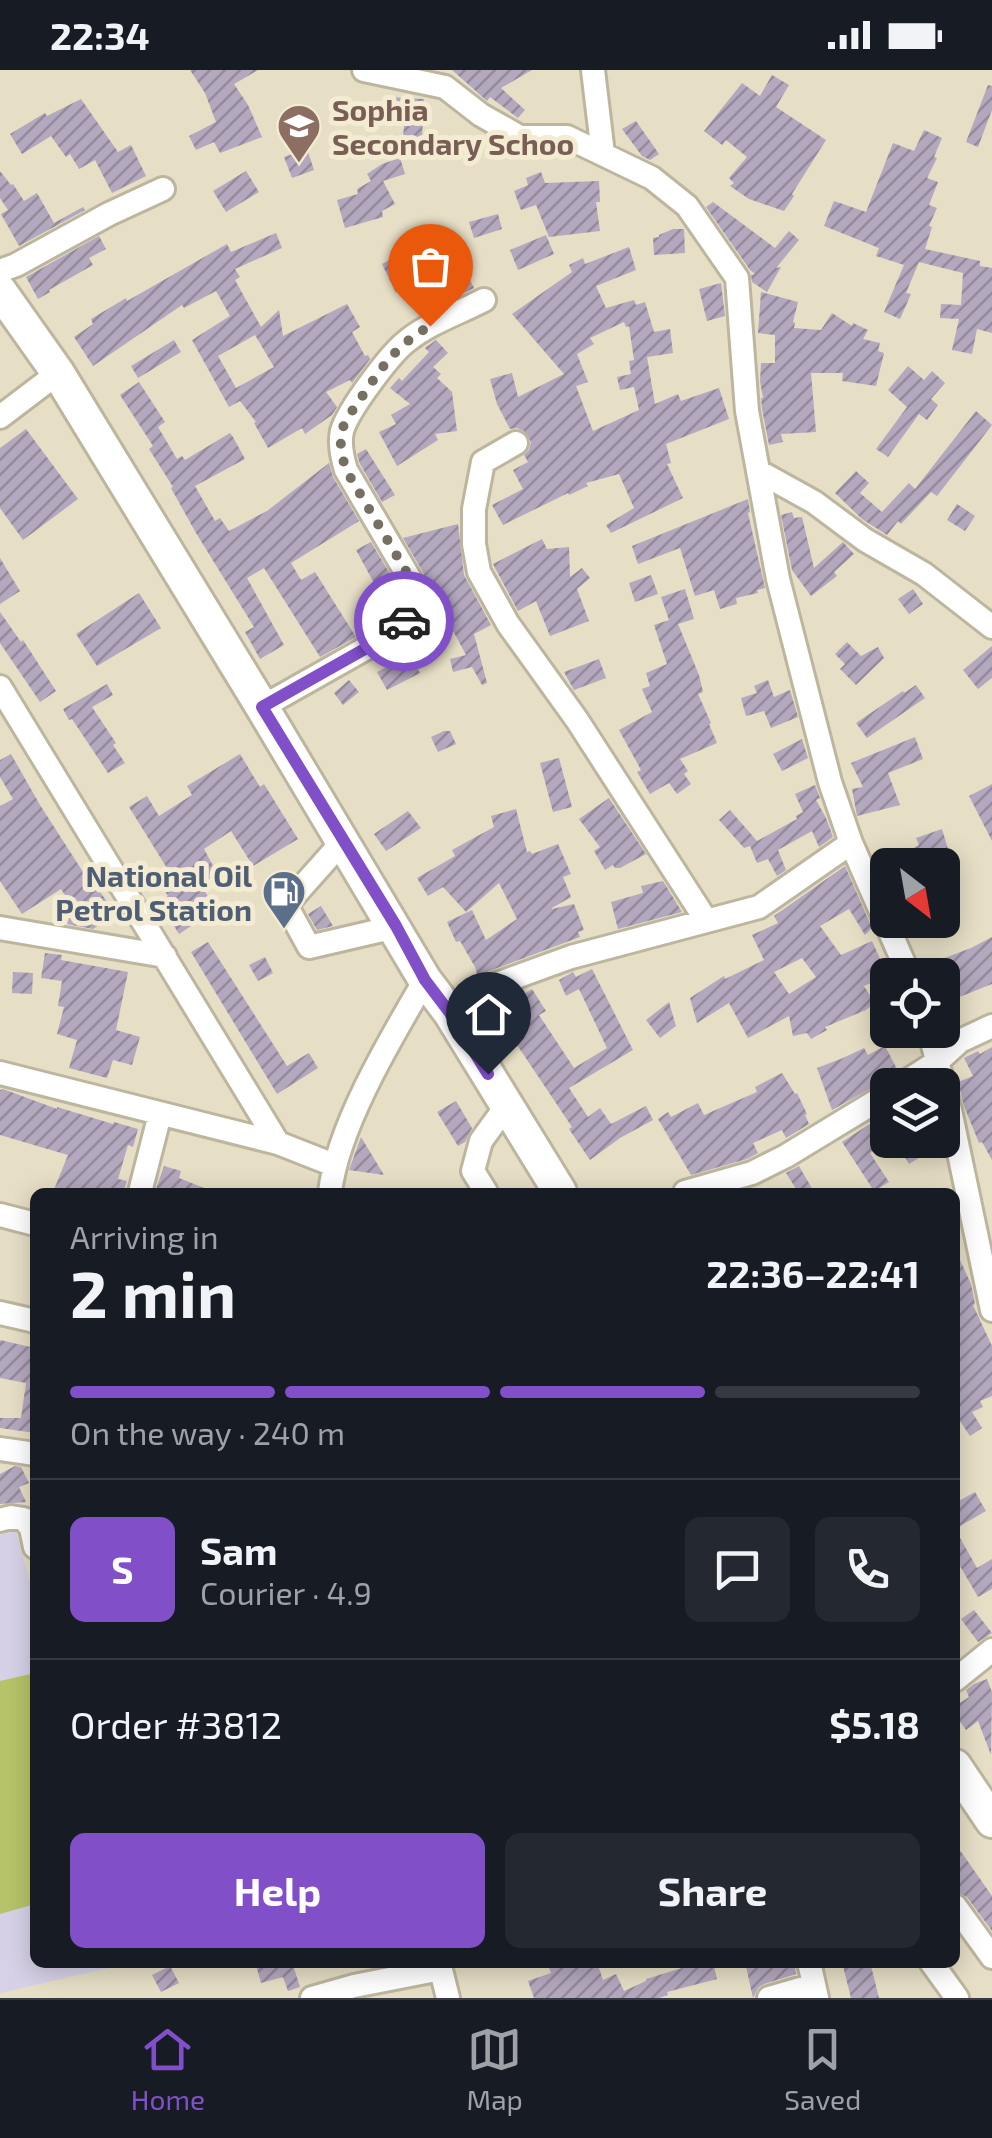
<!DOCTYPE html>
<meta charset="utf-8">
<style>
body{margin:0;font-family:"Exo 2",sans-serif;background:#242831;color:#f1f3f6;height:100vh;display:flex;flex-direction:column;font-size:38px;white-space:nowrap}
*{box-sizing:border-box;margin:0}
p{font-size:32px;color:#9ea1a6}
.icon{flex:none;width:55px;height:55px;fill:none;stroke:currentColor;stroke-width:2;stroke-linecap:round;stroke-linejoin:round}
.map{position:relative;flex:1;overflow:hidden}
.sheet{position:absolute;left:30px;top:1118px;width:930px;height:780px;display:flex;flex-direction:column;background:#171b24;border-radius:15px;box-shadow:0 5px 25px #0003}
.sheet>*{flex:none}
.needle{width:65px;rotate:149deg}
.fabs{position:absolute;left:870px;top:778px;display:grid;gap:20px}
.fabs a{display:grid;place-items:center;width:90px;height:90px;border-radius:15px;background:#171b24;box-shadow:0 5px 25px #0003;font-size:50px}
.pin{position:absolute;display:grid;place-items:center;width:85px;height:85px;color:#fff;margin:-102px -42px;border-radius:50% 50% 50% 0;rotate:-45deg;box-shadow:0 0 10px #0007}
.pin .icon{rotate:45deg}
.courier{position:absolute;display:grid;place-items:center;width:100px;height:100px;margin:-50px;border:8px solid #8150c9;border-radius:50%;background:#fff;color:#222;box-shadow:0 2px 12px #0007}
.summary em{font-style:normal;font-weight:700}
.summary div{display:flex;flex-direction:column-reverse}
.summary{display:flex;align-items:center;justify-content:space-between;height:170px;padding:0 40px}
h1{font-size:65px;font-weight:700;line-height:75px}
.bar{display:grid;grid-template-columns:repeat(4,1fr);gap:15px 10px;align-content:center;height:120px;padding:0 40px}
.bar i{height:12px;border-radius:8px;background:#363941}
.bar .active{background:#8150c9}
.bar p{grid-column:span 4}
.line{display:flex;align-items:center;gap:25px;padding:0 40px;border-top:2px solid #363941}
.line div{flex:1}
.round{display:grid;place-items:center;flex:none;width:105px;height:105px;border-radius:15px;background:#242831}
.primary-button{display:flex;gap:20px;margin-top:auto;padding:20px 40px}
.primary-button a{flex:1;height:115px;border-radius:15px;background:#8150c9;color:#fff;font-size:40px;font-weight:700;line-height:115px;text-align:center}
.primary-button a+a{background:#242831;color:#f1f3f6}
.status{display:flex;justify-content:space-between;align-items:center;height:70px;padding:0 50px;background:#171b24;direction:ltr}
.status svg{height:28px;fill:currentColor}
.dock{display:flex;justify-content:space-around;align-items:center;height:140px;border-top:2px solid #363941;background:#171b24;font-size:28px;color:#9ea1a6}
.dock a{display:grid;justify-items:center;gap:5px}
.dock .active{color:#8150c9}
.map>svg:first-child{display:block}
</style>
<div class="status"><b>22:34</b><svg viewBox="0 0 49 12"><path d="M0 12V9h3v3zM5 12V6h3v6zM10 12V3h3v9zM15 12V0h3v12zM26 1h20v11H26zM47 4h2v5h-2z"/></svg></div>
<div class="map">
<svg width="992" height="1928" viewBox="0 0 992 1928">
<defs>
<pattern id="building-hatch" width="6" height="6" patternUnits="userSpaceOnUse" patternTransform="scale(2.5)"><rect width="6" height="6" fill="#b4a8be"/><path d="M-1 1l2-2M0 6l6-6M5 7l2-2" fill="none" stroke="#938a9b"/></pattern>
</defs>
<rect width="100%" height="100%" fill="#e6dec5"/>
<path fill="#d6d1e6" d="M16 1461 35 1531V1892L131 1893 0 1923V1465Z"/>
<path fill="#b6c368" d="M35 1603V1834L0 1844V1611Z"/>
<path fill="url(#building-hatch)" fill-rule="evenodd" d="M190 0H258L234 14 248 35 262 67 220 83 214 72 196 80 189 66 216 52 205 23Z
M452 0H532L501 18 525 40 518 48 490 27 487 31Z
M772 5 789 15 776 37 826 70 792 124 794 126 784 141 749 129 730 116 734 113 729 108 747 87 726 70 722 75 704 61 742 13 760 26Z
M988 15 992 16V40L978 77 966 72Z
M390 27 424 29 422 68 403 67 405 45 389 44Z
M81 29 118 82 131 75 146 106 112 123 95 90 79 99 70 84 66 87 51 66 22 84 10 64 45 43 47 46Z
M636 51 659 84 650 90 642 86 622 59Z
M924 60 942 68 934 87 937 88 927 108 938 112 929 135 937 138 929 156 932 157 925 179 980 191V196L992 198V263L977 259 972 284 952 280 959 249 940 248 941 234 961 235 963 203 919 192 906 223 911 224 900 249 884 242 904 195 876 186 879 178 824 156 834 131 866 142 893 73 914 81Z
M307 79 314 100 292 108 284 87Z
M400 88 405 104 383 111 395 134 382 141 383 147 345 158 337 130 358 124 357 119 371 111 367 104 382 94Z
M0 101 11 115 13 114 24 131 37 123 54 153 83 137 85 140 19 176 1 144 8 140 0 128Z
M246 101 259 122 226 142 213 121Z
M541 102 545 113 599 111 600 132H596L600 161 549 167 536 135 521 140 514 121 528 115 526 108Z
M713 132 775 178 789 161 799 170 776 198 781 197 767 222 752 212 751 205 755 204 750 200 706 137Z
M498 144 502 159 474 168 469 152Z
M673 159H684L685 183 654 185 653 168 659 167V165Z
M276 163 282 178 235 199 240 207 235 210 261 257 279 240 283 266 347 234 360 257 352 262 365 286 368 285 370 289 352 313 350 310 326 322 337 337 332 345 305 364 302 358 268 378 254 353 256 352 240 331 229 337 192 270 230 246 216 221 184 238 182 235 93 296 74 267 93 254 91 249 126 228 127 231 227 174 231 182ZM255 265 274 297 236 318 218 286Z
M546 165 554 184 518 200 510 180Z
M99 166 106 179 89 188 93 195 49 220 50 222 38 229 26 207Z
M454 167 463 196 474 218 460 225 456 218 442 225 440 221 418 233 405 208 396 223 382 194 408 180Z
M629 177 636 200 596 216 606 238 634 230 636 235 645 232 654 262 670 259 673 283 647 287 655 334 678 324 681 331 719 318 729 349 666 374 671 393 667 394 683 428 611 463 606 455 634 438 619 404 586 413 588 416 569 425 568 423 503 455 492 435 523 419 513 400 528 392 524 385 529 380 531 372 524 361 517 358 510 359 497 334 490 309 512 303 518 327 564 304 512 244 572 202 569 195 583 188 585 194ZM624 252 626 257 629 256 634 290 629 291 631 304 617 307 620 320 634 317 639 340 593 361 576 316 588 312 577 284 594 274 590 268Z
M721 213 725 246 707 251 699 219Z
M761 222 798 232 793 252 795 253 794 258 821 260 832 243 852 256 853 253 868 260 863 269 880 273 878 281 884 283 876 316 842 311 843 303H811L816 362 781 364 783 372 769 375 762 339 761 328H763L760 311 761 293H775V265L758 263Z
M174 270 181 282 138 308 131 296Z
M436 270 448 283 433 297 441 304 437 308 452 322 457 361 435 364 438 370 397 396 379 362 396 354 391 345 410 334 390 318 399 308 402 311 429 282 425 278Z
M908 296 924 310 932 301 945 313 931 329 938 335 927 350 919 344 888 387 876 379 907 337 888 320Z
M139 312 165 352 158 357 177 389 182 386 185 390 230 363 233 367 245 389 195 416 215 451 220 448 229 461 267 441 329 393 333 407 359 451 291 493 301 510 315 502 356 567 320 587 264 498 247 508 284 575 260 589 245 562 254 557 196 463 171 418 173 417 149 379 153 376 120 325Z
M976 341 992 355 937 426 931 422 901 454 898 451 887 465 862 449 835 423 856 401 869 413 860 423 882 442 909 413 915 419Z
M26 359 78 429 23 470 0 438V378Z
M366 379 395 425 382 432 360 394 357 384Z
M748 429 750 442 748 443 765 518 757 520 758 523 736 528 737 534 720 539 714 520 695 526 680 478 638 494 632 476Z
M957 434 975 446 965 461 947 450Z
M792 442 794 448 802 447 814 498 843 472 854 484 834 502 837 506 811 526 792 500 781 445Z
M458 454 464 505 491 555 474 564 487 613 482 615 472 597 453 602 450 589 466 585 430 518 427 519 423 502 403 468Z
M542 469 547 479 569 477 570 507 582 498 590 508 577 519 589 551 550 566 536 531 518 541 493 494Z
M371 472 396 514 397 524 388 530 383 522 380 524 356 480Z
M0 488 20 521 0 534Z
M651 505 658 524 635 532 629 513Z
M685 519 694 549 678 554 699 605 703 622 698 624 711 653 709 654 717 673 680 689 688 701 684 704 691 714 677 724 669 713 650 724 637 702 641 700 619 660 652 642 642 619 650 616 646 603 667 594 654 555 669 550 661 527Z
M913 519 923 534 909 544 898 529Z
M139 523 161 558 97 596 76 564Z
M0 542 21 572 23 570 56 621 40 632 0 573Z
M847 572 861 586 878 577 884 588 856 615 840 599 845 594 835 584Z
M992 576V608L978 619 963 600Z
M406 577 420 603 387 620 377 602 398 591 394 584Z
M599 589 606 608 574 620 564 602Z
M349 610 359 622 343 635 334 623Z
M768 610 774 627 790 620 798 647 771 658 764 641 746 646 741 628 757 623 754 616Z
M107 614 113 625 92 637 116 673 113 675 125 693 108 703 72 649 69 650 63 639Z
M916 615 925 628 867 668 856 653 903 621 904 623Z
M444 661H450L456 674 438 682 431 667Z
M915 667 923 689 888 703 900 735 857 746 852 719 863 717 851 693Z
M802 669 808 688 782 701 773 684Z
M11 684 40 735 85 805 98 823 100 822 108 833 105 835 112 847 93 859 67 854 73 837 61 819 22 844 0 811V736L13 729 0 707V690Z
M240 684 260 717 264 714 298 769 253 796 231 761 204 779 218 805 201 815 214 836V841L179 864 159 832 168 826 163 818 175 811 129 737 147 726 159 746 192 725 187 716Z
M559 688 572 737 553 742 540 693Z
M992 714V771L969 726Z
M815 715 820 728 816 730 826 748 833 767 819 777 812 761 778 780 786 800 777 806 768 789 757 793 750 776 744 778 719 750 730 740 757 771 797 749 796 746 803 742 795 724Z
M609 728 646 784 620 798H615L613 795 605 800 594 781 600 777 579 749Z
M516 739 527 782 530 781 532 784 558 774 571 804 563 807 571 827 552 838V839L574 834 584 860 578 862 580 867 489 901 478 908 475 897 460 871 456 872 447 852 472 840 486 870 517 849 499 813 466 842 443 817 428 826 417 808 455 786 452 780 494 757 491 746Z
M408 741 421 758 386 781 374 764Z
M942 759 952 792 945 795H905L900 786 919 775 916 768Z
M845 796 872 858 865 865 849 839 820 856 841 885 872 871 883 895 878 898 882 908 864 916 875 933 866 940 825 957 827 960 811 969 807 963 793 966 789 946 748 968 729 933 697 953 690 928 724 906 725 909 764 890 752 865 778 853 774 846ZM802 888 816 907 789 924 774 902Z
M663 811 682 842 618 859 611 832 643 823 641 816Z
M321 836 333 856 317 860 308 844Z
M992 867V914L942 934V905H930L926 895 971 878Z
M208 872 287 996 309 983 318 998 277 1024 191 882Z
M45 883 62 885 61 890 128 902 116 960 140 967 132 995 113 990 107 1008 69 998 77 970 57 964 64 937 58 936 62 911 41 908Z
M265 887 273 903 258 911 249 895Z
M592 899 633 980 569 1018 588 1047 600 1038 611 1054 646 1036 653 1050 620 1068 590 1090 569 1059 572 1057 495 942 532 919 546 941 539 945 574 998 607 978 579 919 566 926 559 910 573 902 576 907Z
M13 902 33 903 32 924 12 923Z
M669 932 676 956 660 968 646 950Z
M885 976 897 999 887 1009 832 1040 817 998 843 988 864 978 868 985Z
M992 977V1090L982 1072 979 1073 964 1036 958 1012 973 1006 964 988 978 981 980 984Z
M782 1003 795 1024 797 1023 807 1044 805 1045 809 1054 786 1068 782 1060 753 1073 758 1083 747 1089 691 1105 658 1049 668 1042 671 1047 698 1033 704 1045 757 1022 755 1017Z
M3 1019 57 1039V1037L113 1054 114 1052 138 1059 133 1077 128 1075 118 1109 127 1111 123 1122H53L68 1085 0 1065V1020Z
M456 1031 472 1058 465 1072 458 1076 437 1042Z
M888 1042V1074L870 1083 889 1112 874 1121 842 1072Z
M361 1067 384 1105 349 1100Z
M895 1070H913L922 1086 909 1094Z
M164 1096 181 1101 179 1108 214 1122H155Z
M799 1096 814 1122H798L786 1103Z
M955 1179 971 1214 975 1234 973 1235 992 1276V1326L980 1331 983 1337 972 1342 982 1358 970 1366 955 1344Z
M0 1270 35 1278V1363L0 1358V1348H21L26 1313 0 1308Z
M15 1396 21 1397 29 1413 19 1417 26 1432 0 1434V1404Z
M975 1422 986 1441 955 1459 977 1498 992 1489V1519L978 1527 960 1496 955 1499V1433Z
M974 1540 992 1563 978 1572 961 1549Z
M987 1609 992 1622 991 1685 978 1651 966 1660 955 1645V1636L969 1627 966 1620 974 1614Z
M955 1773 992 1826V1861L967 1827 955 1821Z
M255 1892H292L300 1917 288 1921 283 1907 261 1913Z
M563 1892H597L603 1910 616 1904 624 1921 646 1911V1909L682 1898 680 1892H713L717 1909 667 1922 668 1925 659 1928H534L528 1911 551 1903 549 1898Z
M745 1892H794L796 1904 764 1914 758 1918 753 1928Z
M842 1892H870L879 1928H851Z
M170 1896 179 1913 161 1922 152 1905Z"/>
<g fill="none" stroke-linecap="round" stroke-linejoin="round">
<defs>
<path id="minor" d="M364 0 445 17 481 45 520 67H567L652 108 687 136 737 208 747 341 778 509 830 712 851 773 909 905
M593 0 603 84
M0 201 16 195 109 144 163 119
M0 347 58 303
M516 373 483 392 474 439V474L479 502 508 554 577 650 706 850
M758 401 814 432 865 470 924 504 992 557
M0 617 278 1073
M262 637 386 567 406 549 413 531 410 509 346 400C342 387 339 374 342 361 348 340 390 284 407 271 429 253 459 243 484 230
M343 771 286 835 309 877 395 857
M0 858 165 886
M450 943 494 915 571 887 759 837 851 773
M929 960 950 1040 992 1240
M0 1003 278 1073 334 1095
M901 1015 938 991 960 971 992 956
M140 1122 160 1044
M330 1122C338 1056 391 968 425 910
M486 1122 473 1101 481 1071 507 1035
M685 1122 752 1103 786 1086 888 1024
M0 1145 35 1154
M0 1243 35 1251
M0 1379 35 1384
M0 1450 11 1447 24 1449 31 1458 35 1477
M955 1610 992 1580
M955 1836 992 1887
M439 1892 448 1928
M809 1892 817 1928
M931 1892 957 1928
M312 1928 354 1916 441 1899
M769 1928 814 1915"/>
<path id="highway" d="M0 221 58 303 262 637 425 910 450 943 560 1122
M955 1696 992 1751"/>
</defs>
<use href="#minor" stroke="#bdb69e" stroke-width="28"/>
<use href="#highway" stroke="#bdb69e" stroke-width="38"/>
<use href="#minor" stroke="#fff" stroke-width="22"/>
<use href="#highway" stroke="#fff" stroke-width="32"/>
</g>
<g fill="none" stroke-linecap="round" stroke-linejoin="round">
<path stroke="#757061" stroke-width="10" stroke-dasharray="0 18" d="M404 551 414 531 410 508 346 400C342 387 339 374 342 360 346 348 356 336 363 325 385 293 396 276 430 256"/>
<path stroke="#8150c9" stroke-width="12" d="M404 551 386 567 262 637 396 856 425 910 450 943 488 1004"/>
</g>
<defs>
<symbol id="school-pin" viewBox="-11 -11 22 30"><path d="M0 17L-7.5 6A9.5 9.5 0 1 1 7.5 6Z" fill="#8d6e63" stroke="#f3ebd2"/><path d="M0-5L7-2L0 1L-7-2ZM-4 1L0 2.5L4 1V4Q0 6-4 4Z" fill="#fff"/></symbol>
<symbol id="fuel-pin" viewBox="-11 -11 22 30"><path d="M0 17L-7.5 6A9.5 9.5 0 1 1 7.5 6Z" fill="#5c6f8a" stroke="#f3ebd2"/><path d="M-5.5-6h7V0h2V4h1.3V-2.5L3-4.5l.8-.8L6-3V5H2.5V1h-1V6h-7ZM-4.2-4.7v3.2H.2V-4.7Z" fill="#fff"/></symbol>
</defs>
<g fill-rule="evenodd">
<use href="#school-pin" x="274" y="31" width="50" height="68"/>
<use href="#fuel-pin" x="259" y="797" width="50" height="68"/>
</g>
<g text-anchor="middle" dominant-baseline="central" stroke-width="10" stroke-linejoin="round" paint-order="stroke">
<g font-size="30" font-weight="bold" fill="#785e54" stroke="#f3ebd2" text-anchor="start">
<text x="332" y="39">Sophia<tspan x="332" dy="34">Secondary Schoo</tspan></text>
</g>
<g font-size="30" font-weight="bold" fill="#4e5e75" stroke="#f3ebd2" text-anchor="end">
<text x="252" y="805">National Oil<tspan x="252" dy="34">Petrol Station</tspan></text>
</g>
</g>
</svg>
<div class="fabs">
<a><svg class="needle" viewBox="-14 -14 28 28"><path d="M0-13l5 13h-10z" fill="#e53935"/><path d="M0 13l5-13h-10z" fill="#9ea1a6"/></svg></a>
<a><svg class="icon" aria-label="locate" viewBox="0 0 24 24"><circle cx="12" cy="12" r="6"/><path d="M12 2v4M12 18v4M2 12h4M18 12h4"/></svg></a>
<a><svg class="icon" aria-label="layers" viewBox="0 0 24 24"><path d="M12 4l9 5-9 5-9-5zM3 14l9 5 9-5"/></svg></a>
</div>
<div class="pin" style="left:430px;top:256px;background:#ea580c"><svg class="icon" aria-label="bag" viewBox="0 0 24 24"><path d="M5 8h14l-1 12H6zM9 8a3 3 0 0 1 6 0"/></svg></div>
<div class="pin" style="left:488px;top:1004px;background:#1f2937"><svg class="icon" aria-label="home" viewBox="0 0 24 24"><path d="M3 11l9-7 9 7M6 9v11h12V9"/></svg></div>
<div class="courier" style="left:404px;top:551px"><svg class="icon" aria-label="car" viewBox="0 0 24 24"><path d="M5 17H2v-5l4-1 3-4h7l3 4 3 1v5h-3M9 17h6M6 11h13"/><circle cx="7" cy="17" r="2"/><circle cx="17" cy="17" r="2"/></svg></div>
<section class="sheet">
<div class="summary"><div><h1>2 min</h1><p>Arriving in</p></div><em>22:36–22:41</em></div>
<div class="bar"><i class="active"></i><i class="active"></i><i class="active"></i><i></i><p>On the way · 240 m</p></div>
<div class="line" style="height:180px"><b class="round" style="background:#8150c9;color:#fff">S</b><div><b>Sam</b><p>Courier · 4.9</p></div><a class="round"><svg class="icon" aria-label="chat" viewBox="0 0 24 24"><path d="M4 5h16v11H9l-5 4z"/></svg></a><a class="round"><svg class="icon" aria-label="phone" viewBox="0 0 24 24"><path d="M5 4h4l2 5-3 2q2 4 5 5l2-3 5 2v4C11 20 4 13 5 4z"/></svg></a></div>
<div class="line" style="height:130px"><div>Order #3812</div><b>$5.18</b></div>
<div class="primary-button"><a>Help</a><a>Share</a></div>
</section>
</div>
<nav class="dock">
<a class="active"><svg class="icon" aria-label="home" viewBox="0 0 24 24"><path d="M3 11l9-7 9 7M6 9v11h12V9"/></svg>Home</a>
<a><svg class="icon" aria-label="map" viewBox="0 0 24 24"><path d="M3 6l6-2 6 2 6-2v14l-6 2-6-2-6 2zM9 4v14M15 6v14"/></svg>Map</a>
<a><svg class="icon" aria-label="saved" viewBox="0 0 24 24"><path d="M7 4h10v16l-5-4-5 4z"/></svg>Saved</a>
</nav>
